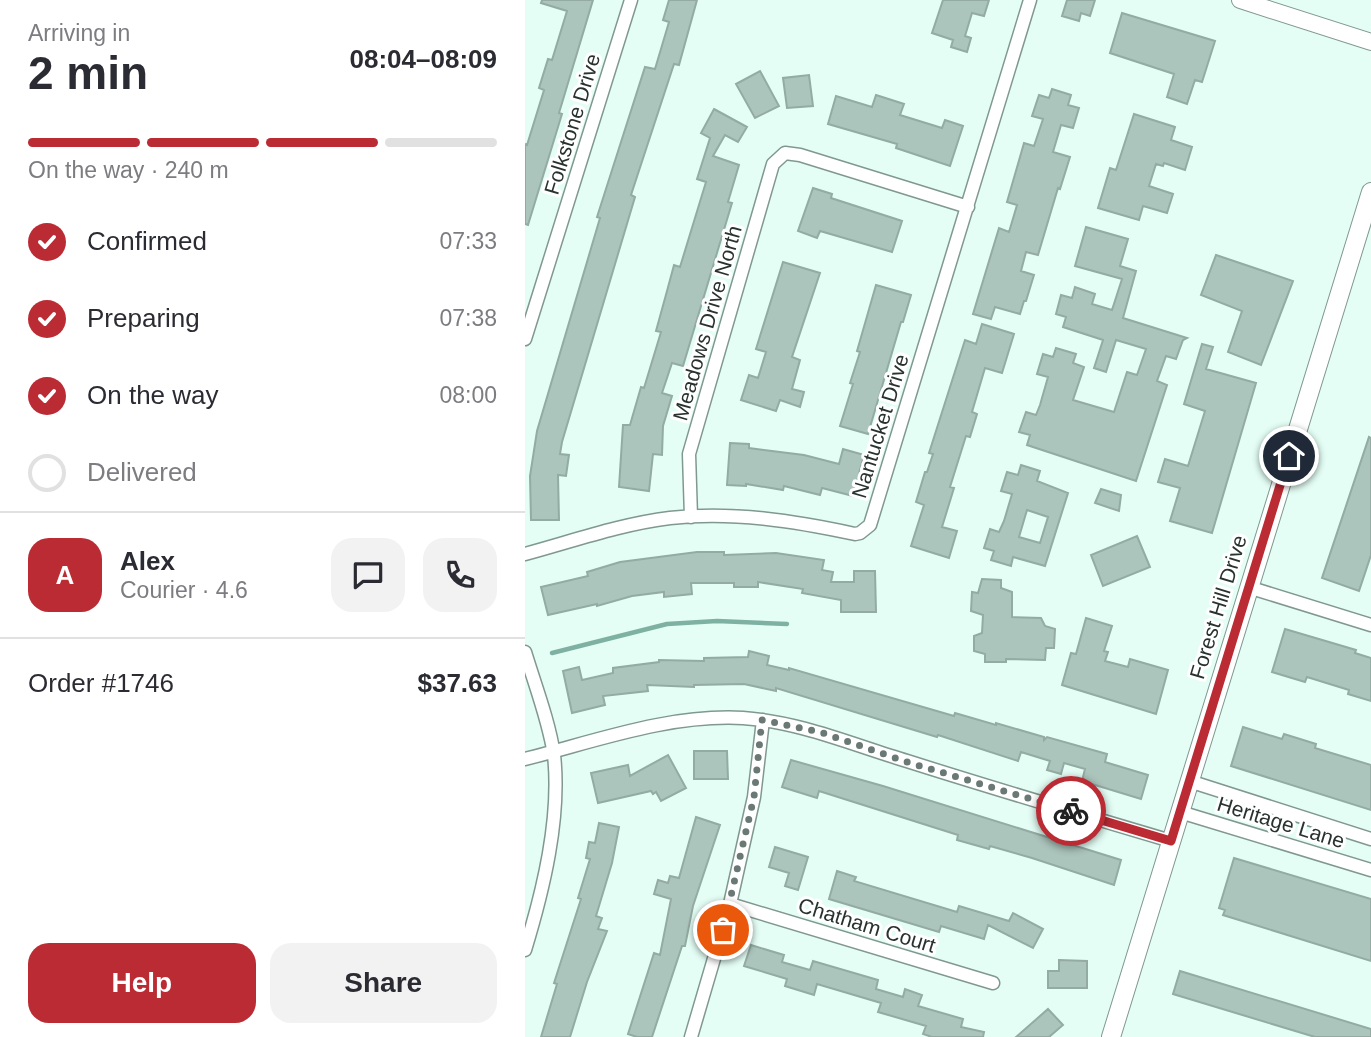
<!DOCTYPE html>
<meta charset="utf-8">
<style>
body{margin:0;font-family:Helvetica,sans-serif;background:#f2f2f3;color:#2b2b33;height:100vh;display:flex;flex-direction:column;font-size:26px;white-space:nowrap}
*{box-sizing:border-box;margin:0}
p{font-size:23px;color:#7c7c81}
.icon{flex:none;width:38px;height:38px;fill:none;stroke:currentColor;stroke-width:2;stroke-linecap:round;stroke-linejoin:round}
.map{position:relative;flex:1;overflow:hidden}
.side{display:flex;flex-direction:column;background:#fff;width:525px}
.side>*{flex:none}
.pin{position:absolute;display:grid;place-items:center;width:60px;height:60px;color:#fff;margin:-30px;border:4px solid #fff;border-radius:50%;box-shadow:0 2px 7px #0007}
.courier{position:absolute;display:grid;place-items:center;width:70px;height:70px;margin:-35px;border:5px solid #bb2b33;border-radius:50%;background:#fff;color:#222;box-shadow:0 2px 9px #0007}
.head em{font-style:normal;font-weight:600}
.head div{display:flex;flex-direction:column-reverse}
.head{display:flex;align-items:center;justify-content:space-between;height:119px;padding:0 28px}
h1{font-size:46px;font-weight:600;line-height:52px}
.bar{display:grid;grid-template-columns:repeat(4,1fr);gap:10px 7px;align-content:center;height:84px;padding:0 28px}
.bar i{height:9px;border-radius:5px;background:#e1e1e2}
.bar .active{background:#bb2b33}
.bar p{grid-column:span 4}
.line{display:flex;align-items:center;gap:18px;padding:0 28px;border-top:2px solid #e1e1e2}
.line div{flex:1}
.round{display:grid;place-items:center;flex:none;width:74px;height:74px;border-radius:21px;background:#f2f2f3}
ol{padding:0 28px;list-style:none}
li{display:flex;align-items:center;gap:21px;height:77px}
li p{margin-inline-start:auto}
li .icon{padding:7px;border-radius:50%;background:#bb2b33;color:#fff;stroke-width:4}
li:last-child{color:#7c7c81}
li i{width:38px;height:38px;border:4px solid #e1e1e2;border-radius:50%}
.button{display:flex;gap:14px;margin-top:auto;padding:14px 28px}
.button a{flex:1;height:80px;border-radius:21px;background:#bb2b33;color:#fff;font-size:28px;font-weight:600;line-height:80px;text-align:center}
.button a+a{background:#f2f2f3;color:#2b2b33}
main{display:flex;flex:1;min-height:0}
.map>svg:first-child{display:block}
</style>
<main>
<section class="side">
<div class="head"><div><h1>2 min</h1><p>Arriving in</p></div><em>08:04–08:09</em></div>
<div class="bar"><i class="active"></i><i class="active"></i><i class="active"></i><i></i><p>On the way · 240 m</p></div>
<ol>
<li><svg class="icon" aria-label="check" viewBox="0 0 24 24"><path d="M5 12l5 5 9-10"/></svg>Confirmed<p>07:33</p></li>
<li><svg class="icon" aria-label="check" viewBox="0 0 24 24"><path d="M5 12l5 5 9-10"/></svg>Preparing<p>07:38</p></li>
<li><svg class="icon" aria-label="check" viewBox="0 0 24 24"><path d="M5 12l5 5 9-10"/></svg>On the way<p>08:00</p></li>
<li><i></i>Delivered</li>
</ol>
<div class="line" style="height:126px"><b class="round" style="background:#bb2b33;color:#fff">A</b><div><b>Alex</b><p>Courier · 4.6</p></div><a class="round"><svg class="icon" aria-label="chat" viewBox="0 0 24 24"><path d="M4 5h16v11H9l-5 4z"/></svg></a><a class="round"><svg class="icon" aria-label="phone" viewBox="0 0 24 24"><path d="M5 4h4l2 5-3 2q2 4 5 5l2-3 5 2v4C11 20 4 13 5 4z"/></svg></a></div>
<div class="line" style="height:91px"><div>Order #1746</div><b>$37.63</b></div>
<div class="button"><a>Help</a><a>Share</a></div>
</section>
<div class="map">
<svg width="846" height="1037" viewBox="0 0 846 1037">
<rect width="100%" height="100%" fill="#e4fef6"/>
<g fill="none" stroke-linecap="round" stroke-linejoin="round">
<path stroke="#7fb1a2" stroke-width="4.5" d="M27 653 142 624 192 621 262 624"/>
</g>
<path fill="#abc4bc" stroke="#93aba3" stroke-width="2" fill-rule="evenodd" d="M17 0H68L34 113 37 114 3 225 0 224V144L2 145 19 90 14 88 23 59 27 60 42 11 16 3Z
M144 0H172L154 65 149 64 106 195 110 197 37 442 35 454 44 455 41 476 33 475 34 520H6L5 476 12 431 75 218 72 217 120 67 130 69 144 22 138 20Z
M418 0H464L459 16 447 13 440 36 446 38 442 52 426 47 428 40 407 33Z
M542 0H570L565 16 556 13 554 21 537 16Z
M597 13 690 41 677 82 670 80 662 104 642 97 649 74 585 53Z
M235 71 254 106 230 118 211 84Z
M284 75 288 106 262 108 258 78Z
M527 89 546 95 543 105 554 108 548 128 536 125 528 152 545 157 535 189 533 188 513 255 501 252 496 271 509 275 501 301H499L495 314 470 307 466 319 448 314 474 228 484 232 492 205 482 202 499 143 509 146 518 119 507 116 514 95 524 98Z
M351 95 379 104 375 115 417 128 420 120 438 126 425 166 371 148 372 144 303 124 311 96 347 107Z
M189 109 222 127 213 142 200 135 188 156 214 165 203 202 207 203 158 366 147 363 137 393 147 396 138 426 137 455 128 454 124 491 94 487 98 425H105L116 387 119 388 136 332 131 331 142 291 149 265 155 267 181 182 172 179 185 138 176 133Z
M609 114 650 127 646 140 667 147 660 170 639 163 638 166 631 164 624 186 648 194 642 213 618 206 614 220 573 208 585 168 591 170Z
M288 188 307 194 306 198 377 221 367 252 295 231 292 238 273 231Z
M561 227 603 239 595 266 611 271 598 318 662 338 658 340 651 359 641 356 632 381 642 385 611 481 502 445 505 435 494 432 501 412 511 415 515 405 523 377 512 374 518 354 528 357 531 348 551 354 548 363 559 367 548 400 589 412 602 372 612 375 621 349 591 340 581 372 569 368 578 340 538 327 541 317 531 314 536 295 547 298 550 287 570 294 567 304 587 310 597 279 550 266Z
M691 255 768 281 736 365 703 352 717 311 676 295Z
M258 262 295 273 267 357 275 360 267 389 279 392 275 407 255 400 251 411 216 400 224 375 233 378 241 352 231 349Z
M351 285 386 295 378 322H376L343 434 315 426 328 384 325 383 335 352 332 351Z
M457 324 489 334 477 373 460 368 447 412 452 414 445 437 441 436 425 487 429 488 417 527 432 531 424 558 386 546 399 505 391 502 400 472H402L408 454 404 453 440 340 451 344Z
M677 344 688 347 681 369 731 383 687 533 645 521 655 488 633 482 640 459 663 466 680 411 659 404Z
M844 437 846 438V555L834 591 797 578Z
M205 443 224 444V448L279 455 314 464 318 449 339 455 328 496 297 488 295 495 259 486 258 490 221 484V486L202 485Z
M496 465 515 471 512 481 543 493 520 566 488 557 486 566 466 560 469 551 459 548 465 529 474 532 479 521 487 494 476 491 482 472 493 475ZM502 510 523 517 515 543 494 537Z
M576 489 596 495 594 511 570 503Z
M612 536 625 567 578 586 566 555Z
M172 552H199V555L251 553 299 560 297 570 308 572 306 582H329V571H350L351 612H316V600L277 593 278 589 233 582V587H209V583H166L167 594 139 597V592L107 596 72 606V604L23 615 16 587 63 576 62 572 95 562Z
M457 579 476 580V588L487 592V617L516 618 520 626 530 629 529 648H521L520 660 481 659V662H460V654L449 651V636L457 633 458 615 446 611 447 592 453 593Z
M561 618 587 626 579 651 583 652 580 661 603 667 605 659 643 670 631 714 537 685 546 653 551 654Z
M760 629 831 650 830 653 846 658V701L823 694 824 690 782 677 780 682 747 672Z
M224 651 244 656 242 665 264 670V668L429 716 430 713 471 725V723L519 737V740L522 737 582 754 580 762 623 775 616 799 557 781 560 769 539 763 536 774 522 770 525 761 496 752 493 761 413 735 412 737 251 688V691L219 684 169 685V687L122 685 123 691 78 696 80 705 47 713 38 671 54 667 57 680 88 673V668L134 662V660L179 661V658L223 657Z
M718 727 757 739 759 734 791 744 790 748 846 765V810L706 766Z
M169 751H202L203 779H169Z
M143 755 161 788 136 801 131 792 128 794 126 791 73 803 66 773 103 765 105 776Z
M266 760 358 786 596 860 589 885 507 858 465 846 464 849 432 840 433 835 294 791 292 798 257 787Z
M171 817 195 825 168 906 160 946H157L127 1037H112L103 1034 129 953 135 955 146 899 129 894 133 880 143 883 145 876 154 878Z
M74 823 94 827 87 863 71 916 77 918 73 929 82 931 62 982 45 1037H16L32 984 29 983 56 899 53 898 65 859 61 858 64 842 70 843Z
M250 847 283 857 273 890 260 886 264 873 244 867Z
M709 858 846 899V961L698 915 700 910 694 908Z
M312 871 331 877 329 881 432 912 434 906 484 921 488 913 518 929 508 948 463 925 459 939 416 926 414 932 304 899Z
M226 945 259 955 257 962 285 970 288 961 353 980 351 989 378 997 380 989 397 995 393 1006 438 1019 436 1027 459 1032 458 1037H407L398 1034 401 1026 353 1012 356 1003 292 984 289 995 260 986 262 979 219 966Z
M534 960 562 961V988H523V971H534Z
M655 971 846 1029V1037H790L648 994Z
M523 1009 538 1025 524 1037H491Z"/>
<g fill="none" stroke-linecap="round" stroke-linejoin="round">
<defs>
<path id="minor" d="M0 339 106 0
M166 517 164 454 248 164 260 153 275 155 443 207
M0 554C48 541 96 524 145 518 207 511 270 521 330 534L335 533 345 525 505 0
M723 587 846 625
M0 652C10 685 24 721 29 755 36 818 18 891 0 950
M0 759C71 741 144 714 218 718 276 722 328 745 382 761 470 789 558 815 646 841
M664 781 846 839
M655 812 846 870
M205 904 468 983
M166 1037 205 904 229 797 238 720"/>
<path id="tertiary" d="M715 0 846 42"/>
<path id="secondary" d="M586 1037 846 192"/>
</defs>
<use href="#minor" stroke="#809890" stroke-width="15"/>
<use href="#tertiary" stroke="#809890" stroke-width="18"/>
<use href="#secondary" stroke="#809890" stroke-width="20"/>
<use href="#minor" stroke="#fff" stroke-width="12"/>
<use href="#tertiary" stroke="#fff" stroke-width="16"/>
<use href="#secondary" stroke="#fff" stroke-width="18"/>
</g>
<g fill="none" stroke-linecap="round" stroke-linejoin="round">
<path stroke="#6a7975" stroke-width="7" stroke-dasharray="0 12.6" d="M198 930 229 797 237 720 295 732 382 762 546 811"/>
<path stroke="#bb2b33" stroke-width="9" d="M546 811 646 841 764 456"/>
</g>
<g text-anchor="middle" dominant-baseline="central" stroke-width="6" stroke-linejoin="round" paint-order="stroke">
<g font-size="21" fill="#28322f" stroke="#fff">
<text transform="translate(47 124) rotate(-73)">Folkstone Drive</text>
<text transform="translate(182 323) rotate(-74)">Meadows Drive North</text>
<text transform="translate(355 426) rotate(-73)">Nantucket Drive</text>
<text transform="translate(693 607) rotate(-73)">Forest Hill Drive</text>
<text transform="translate(756 822) rotate(17)">Heritage Lane</text>
<text transform="translate(342 925) rotate(17)">Chatham Court</text>
</g>
</g>
</svg>
<div class="pin" style="left:198px;top:930px;background:#ea580c"><svg class="icon" aria-label="bag" viewBox="0 0 24 24"><path d="M5 8h14l-1 12H6zM9 8a3 3 0 0 1 6 0"/></svg></div>
<div class="pin" style="left:764px;top:456px;background:#1f2937"><svg class="icon" aria-label="home" viewBox="0 0 24 24"><path d="M3 11l9-7 9 7M6 9v11h12V9"/></svg></div>
<div class="courier" style="left:546px;top:811px"><svg class="icon" aria-label="bike" viewBox="0 0 24 24"><circle cx="6" cy="16" r="4"/><circle cx="18" cy="16" r="4"/><path d="M6 16l4-8h5l3 8M10 8l3 8H6M13 5h3"/></svg></div>
</div>
</main>
